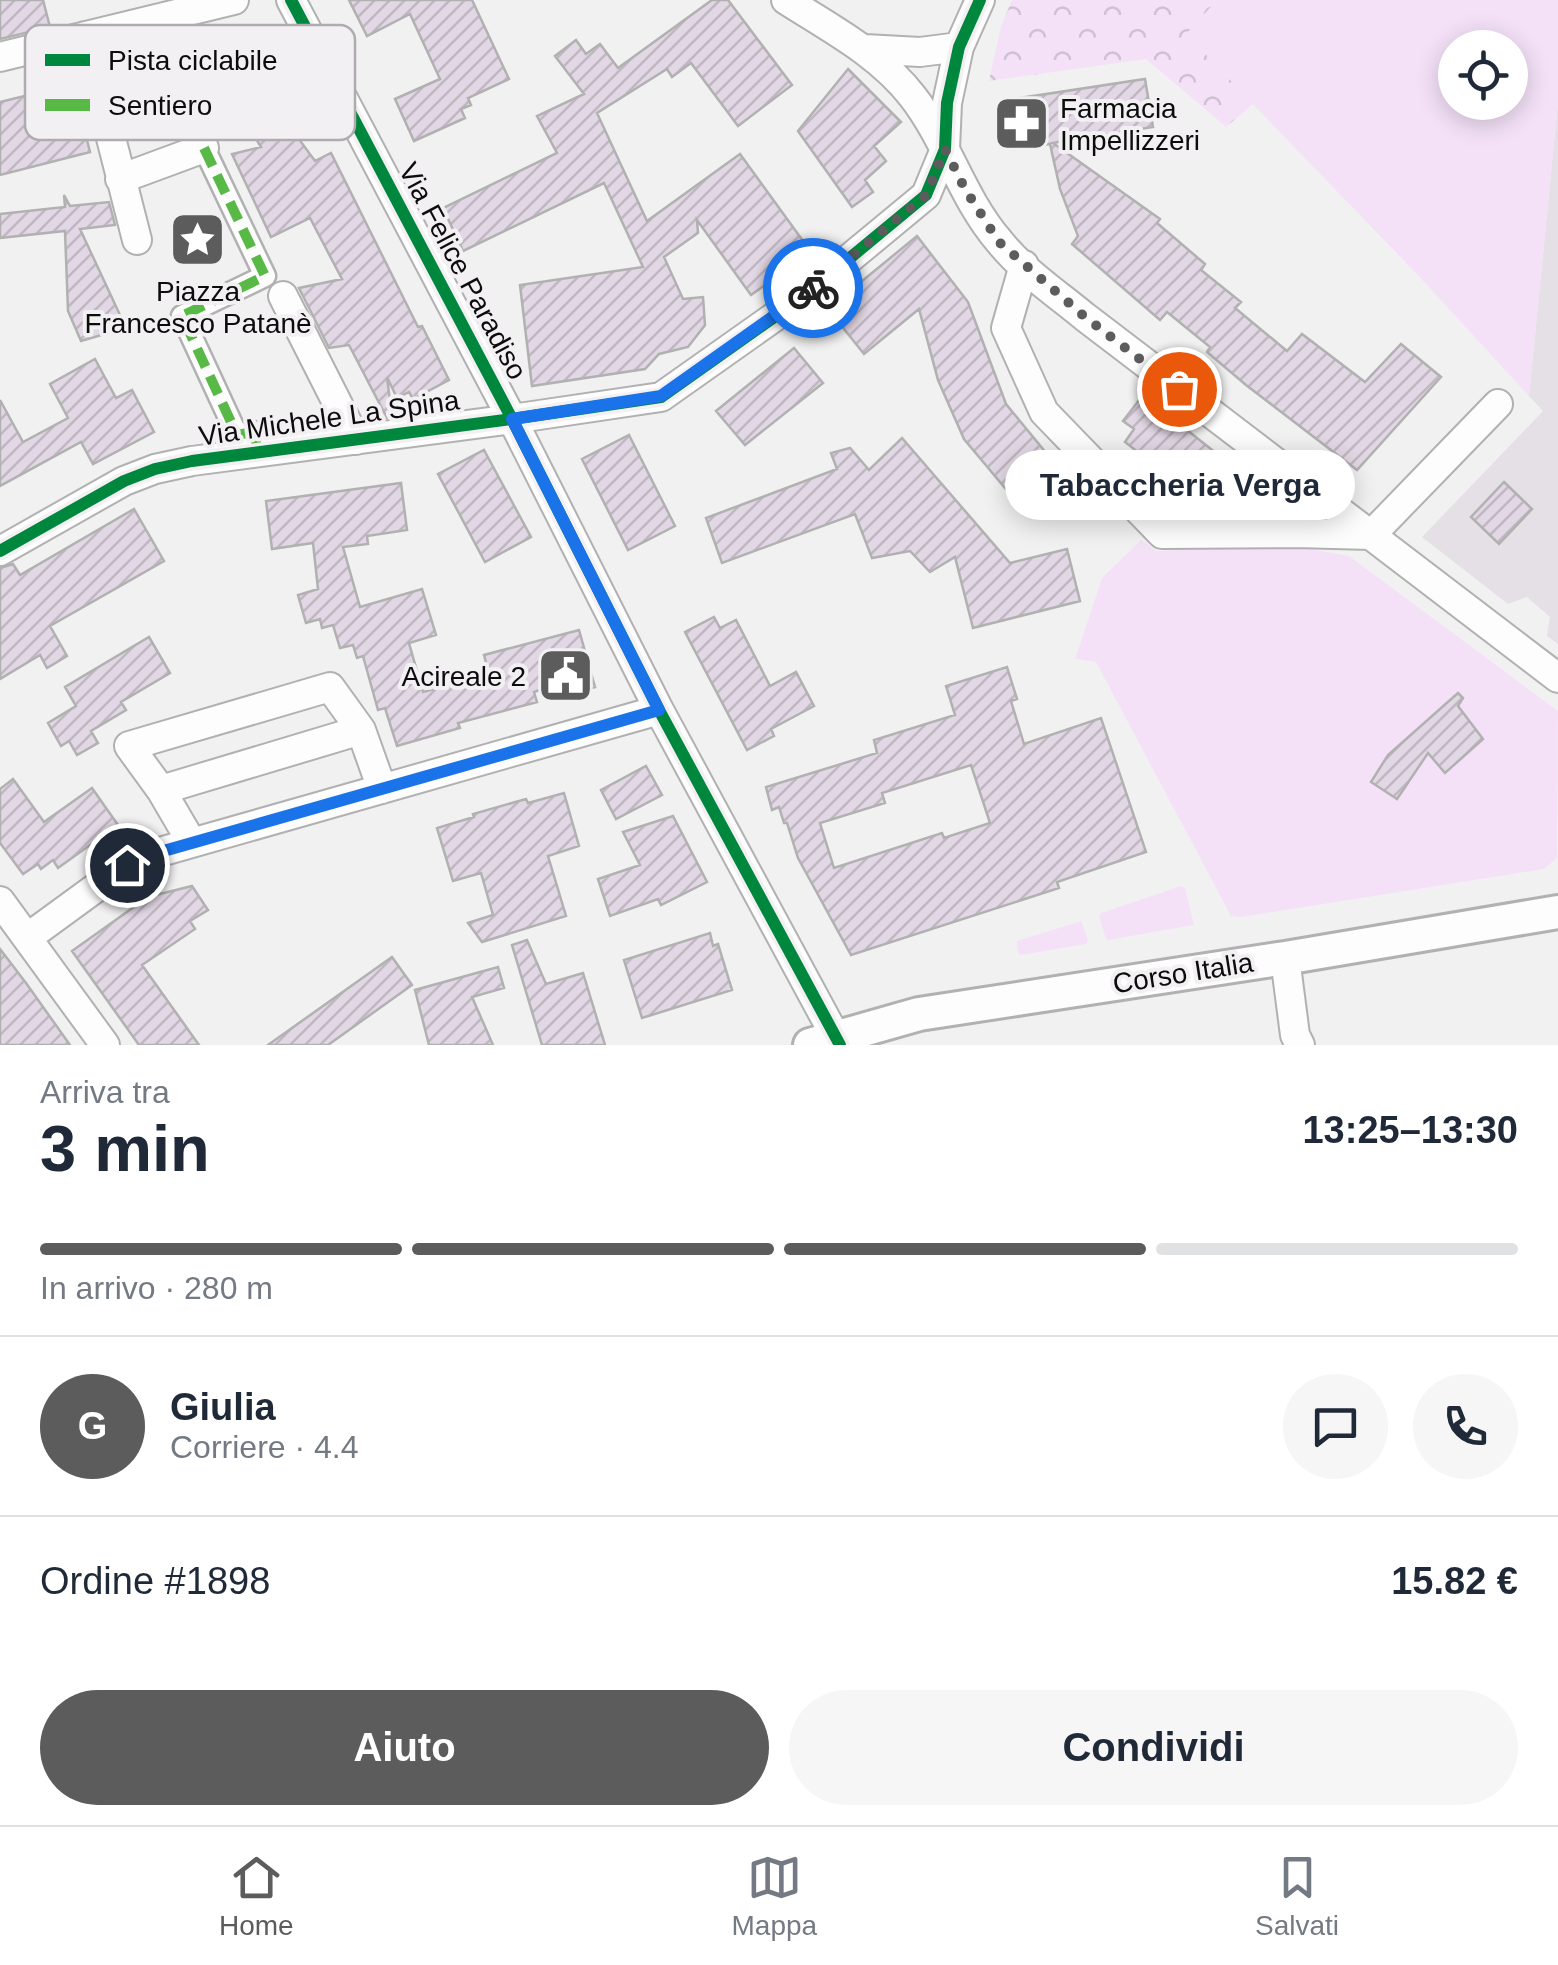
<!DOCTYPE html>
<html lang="it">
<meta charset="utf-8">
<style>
body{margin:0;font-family:Helvetica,sans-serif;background:#f6f6f7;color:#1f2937;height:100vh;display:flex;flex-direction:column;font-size:38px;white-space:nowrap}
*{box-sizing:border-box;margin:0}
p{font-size:32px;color:#747a83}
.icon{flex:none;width:55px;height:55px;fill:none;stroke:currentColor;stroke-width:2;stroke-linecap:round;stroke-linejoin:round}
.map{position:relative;height:1045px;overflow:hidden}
.panel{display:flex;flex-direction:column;background:#fff;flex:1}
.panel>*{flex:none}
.controls{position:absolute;left:1438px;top:30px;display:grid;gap:20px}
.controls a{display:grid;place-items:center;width:90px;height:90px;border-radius:50%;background:#fff;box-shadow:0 5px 25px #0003;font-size:50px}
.pin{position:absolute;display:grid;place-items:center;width:85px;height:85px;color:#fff;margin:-42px;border:5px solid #fff;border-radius:50%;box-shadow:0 2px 10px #0007}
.courier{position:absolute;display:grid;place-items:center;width:100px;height:100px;margin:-50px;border:8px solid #1a73e8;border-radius:50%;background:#fff;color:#222;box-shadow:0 2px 12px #0007}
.bubble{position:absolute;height:70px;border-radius:35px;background:#fff;box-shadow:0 5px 25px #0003;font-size:32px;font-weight:800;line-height:70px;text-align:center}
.headline em{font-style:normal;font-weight:800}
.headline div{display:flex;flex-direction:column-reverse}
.headline{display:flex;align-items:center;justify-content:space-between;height:170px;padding:0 40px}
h1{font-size:65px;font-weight:800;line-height:75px}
.bar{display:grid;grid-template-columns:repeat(4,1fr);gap:15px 10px;align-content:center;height:120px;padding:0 40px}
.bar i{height:12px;border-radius:8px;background:#e0e1e3}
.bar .on{background:#5d5c5d}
.bar p{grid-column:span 4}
.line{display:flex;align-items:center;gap:25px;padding:0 40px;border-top:2px solid #e0e1e3}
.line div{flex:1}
.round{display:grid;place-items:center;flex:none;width:105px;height:105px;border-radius:52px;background:#f6f6f7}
.primary-button{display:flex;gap:20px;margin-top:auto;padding:20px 40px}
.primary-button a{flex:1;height:115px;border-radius:60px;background:#5d5c5d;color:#fff;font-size:40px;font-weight:800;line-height:115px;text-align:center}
.primary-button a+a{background:#f6f6f7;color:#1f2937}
.dock{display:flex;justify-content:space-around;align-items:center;height:140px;border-top:2px solid #e0e1e3;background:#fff;font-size:28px;color:#747a83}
.dock a{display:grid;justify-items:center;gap:5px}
.dock .on{color:#5d5c5d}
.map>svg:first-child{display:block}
</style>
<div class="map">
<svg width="1558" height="1045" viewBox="0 0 1558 1045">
<defs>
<pattern id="forest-crowns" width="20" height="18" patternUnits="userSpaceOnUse" patternTransform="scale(2.5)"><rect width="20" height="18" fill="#f4e1f8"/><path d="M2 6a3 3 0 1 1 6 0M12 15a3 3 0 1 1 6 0" fill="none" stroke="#d0c0d3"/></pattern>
<pattern id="building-hatch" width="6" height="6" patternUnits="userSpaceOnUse" patternTransform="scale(2.5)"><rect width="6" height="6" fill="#e2d7e4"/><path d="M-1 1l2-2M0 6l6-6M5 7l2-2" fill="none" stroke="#c1b7c2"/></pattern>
</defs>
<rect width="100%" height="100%" fill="#f2f1f2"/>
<path fill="#e5e0e5" d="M1558 102V644L1547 636 1550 617 1527 597 1508 604 1422 537 1543 411 1529 396Z"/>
<path fill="#f4e1f8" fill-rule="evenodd" d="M1217 0H1558V102L1529 396 1414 271 1185 34ZM1455 48H1510V102H1455Z
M1141 540 1157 551 1289 545 1349 556 1558 711 1557 858 1544 869 1241 917 1231 916 1096 662 1075 659 1102 578Z
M1181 886 1185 888 1194 925 1108 940 1106 939 1099 916 1101 913Z
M1081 921 1088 940 1086 944 1021 955 1018 952 1017 941Z"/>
<path fill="url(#forest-crowns)" d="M1012 0H1217L1186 34 1253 104 1226 127 1146 59 989 81 1001 26Z"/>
<path fill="url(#building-hatch)" stroke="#b1b1b1" stroke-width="2.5" fill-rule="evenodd" d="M0 0H43L50 27 0 39Z
M349 0H472L509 79 468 98 471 105 461 109 465 118 414 141 395 99 440 79 410 14 367 36Z
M712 0H728L792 85 738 126 691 63 672 77 667 69 597 113 647 221 740 154 811 252 751 295 697 220 698 233 664 257 683 299 703 297 705 325 688 347 659 354 645 369 532 386 520 285 643 267 604 183 463 251 443 208 557 153 537 116 584 94 555 56 576 40 586 54 600 44 618 68Z
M267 41 306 112 287 123 315 161 331 153 418 327 422 326 449 380 413 399 409 392 397 398 387 377 392 417 387 418 349 345 329 348 299 288 342 279 310 218 271 237 232 154 261 147 219 79 225 77 212 50Z
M848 69 901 122 874 146 886 161 865 180 873 192 852 207 798 131Z
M1145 79 1153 127 1053 143 1160 219 1157 223 1205 264 1201 270 1241 302 1235 308 1287 351 1302 334 1365 382 1401 344 1441 377 1357 470 1246 385 1207 352 1210 347 1167 312 1160 320 1072 244 1078 236 1060 189 1050 144 1014 149 1007 100Z
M73 84 90 152 0 175V102Z
M64 195 70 206 109 202 115 225 80 229 126 328 81 341 68 311 65 231 0 238V214L65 207Z
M917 236 968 302 1006 404 1052 460 1010 494 964 439 938 380 919 309 864 354 828 309Z
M794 348 823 383 745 445 716 411Z
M95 359 116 398 132 390 154 432 93 464 81 442 0 486V400L23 442 68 418 50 384Z
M1143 395 1236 469 1207 506 1125 442 1134 429 1123 421Z
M629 435 675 526 628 550 582 459Z
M902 438 1010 563 1067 549 1080 601 973 628 955 557 930 572 910 551 872 558 855 514 722 563 706 518 837 469 831 453 850 448 869 470Z
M484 450 531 537 485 562 438 474Z
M1504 482 1532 509 1499 544 1471 517Z
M401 483 407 530 367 536 368 544 343 547 360 607 422 589 436 635 409 643 423 692 489 674 484 655 579 630 595 687 553 698 547 687 534 692 537 702 458 723 460 728 397 746 385 708 378 710 363 656 357 658 353 645 340 648 333 625 322 628 320 619 306 623 298 595 318 589 313 543 272 549 266 501Z
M134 509 164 561 50 626 67 656 47 668 40 655 0 679V568L13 564 20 575Z
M714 617 720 628 736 620 770 686 796 672 814 706 771 729 774 736 747 750 685 632Z
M149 637 170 673 121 702 126 710 91 731 98 743 77 755 69 741 61 746 48 723 76 706 65 687Z
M1007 667 1017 699 1011 701 1024 744 1101 718 1146 852 1057 882 1059 888 851 955 798 858 787 823H784L779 807 772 810 766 787 877 753 874 740 955 715 946 686ZM971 765 990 823 944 838 942 833 834 868 820 823 885 803 882 793Z
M1458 693 1463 698 1458 706 1483 739 1445 773 1428 753 1397 799 1371 782 1388 755Z
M646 766 662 795 616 819 601 790Z
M13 779 44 822 92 788 118 825 58 868 53 860 41 869 38 864 23 874 0 843V789Z
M564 793 579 846 548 856 566 916 482 942 468 923 493 915 481 873 453 881 437 828 474 817 473 814 526 799 528 803Z
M673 816 707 882 661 905 658 899 610 916 598 879 640 865 623 832Z
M192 886 208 910 190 921 195 929 142 965 199 1045H139L72 951 148 897Z
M710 933 713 946 718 944 732 990 642 1018 624 960Z
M527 940 546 984 583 973 605 1045H542L512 945Z
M0 949 26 983 70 1045H0Z
M392 957 412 985 328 1045H268Z
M498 967 504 988 472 997 493 1045H429L415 990Z"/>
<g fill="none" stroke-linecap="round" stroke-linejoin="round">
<defs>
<path id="pedestrian" d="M204 148 265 276 182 316 237 435 253 432 259 452"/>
<path id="minor" d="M291 0 512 419 659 710 840 1045
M786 0C830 28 880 54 913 97 947 141 962 198 999 241 1022 270 1056 293 1085 317L1558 678
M85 36 137 240
M865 49 920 52 959 47
M0 57 234 0
M120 179 204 148 144 22
M1024 265 1006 328 1044 412 1162 534 1296 533 1371 535 1498 404
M283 296 356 440
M0 551 124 481 155 469 192 461 512 419 661 397 804 296 926 195 945 149 947 103 959 47 980 0
M161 790 361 730
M192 843 161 790 129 746 330 687 361 730 382 789
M0 901 105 1045
M27 938 127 865 160 852 659 710
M1285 958 1295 1035 1300 1045"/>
<path id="tertiary" d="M810 1045 919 1014 1285 958 1558 912"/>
</defs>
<use href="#pedestrian" stroke="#b1b1b1" stroke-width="25"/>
<use href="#minor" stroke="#b1b1b1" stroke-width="32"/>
<use href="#tertiary" stroke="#b1b1b1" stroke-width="38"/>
<use href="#pedestrian" stroke="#fdfdfd" stroke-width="20"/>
<use href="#minor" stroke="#fdfdfd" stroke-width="28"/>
<use href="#tertiary" stroke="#fdfdfd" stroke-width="32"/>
<path stroke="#58b947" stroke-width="10" stroke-dasharray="20 10" stroke-linecap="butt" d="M204 148 265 276 182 316 237 435 253 432 259 452"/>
<defs>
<path id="cycleway" d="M291 0 512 419 659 710 840 1045
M0 551 124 481 155 469 192 461 512 419 661 397 804 296 926 195 945 149 947 103 959 47 980 0"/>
</defs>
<use href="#cycleway" stroke="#f3f0f3" stroke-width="19"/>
<use href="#cycleway" stroke="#00873e" stroke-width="12"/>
</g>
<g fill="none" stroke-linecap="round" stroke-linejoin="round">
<path stroke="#5d5c5d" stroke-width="10" stroke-dasharray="0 18" d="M813 288 926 195 945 149 965 189 999 242 1085 317 1179 389"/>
<path stroke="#1a73e8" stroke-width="12" d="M127 865 160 852 659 710 512 419 661 396 813 288"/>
</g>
<defs>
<symbol id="pharmacy-square" viewBox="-11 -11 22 22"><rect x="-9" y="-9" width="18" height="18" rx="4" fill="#5d5c5d" stroke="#f3f0f3"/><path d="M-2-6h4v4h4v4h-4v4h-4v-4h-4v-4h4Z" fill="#fff"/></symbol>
<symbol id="sight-square" viewBox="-11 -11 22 22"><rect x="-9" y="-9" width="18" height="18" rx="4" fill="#5d5c5d" stroke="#f3f0f3"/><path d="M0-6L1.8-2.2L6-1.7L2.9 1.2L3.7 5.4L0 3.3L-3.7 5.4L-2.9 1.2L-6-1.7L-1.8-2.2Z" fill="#fff"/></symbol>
<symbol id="civic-square" viewBox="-11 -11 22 22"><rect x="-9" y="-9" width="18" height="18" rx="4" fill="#5d5c5d" stroke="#f3f0f3"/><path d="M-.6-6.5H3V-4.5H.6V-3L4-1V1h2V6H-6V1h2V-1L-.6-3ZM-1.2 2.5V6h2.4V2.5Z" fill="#fff"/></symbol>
</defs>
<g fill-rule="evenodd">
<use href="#pharmacy-square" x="990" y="92" width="63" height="63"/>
<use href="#sight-square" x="166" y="208" width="63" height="63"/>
<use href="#civic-square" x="534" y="644" width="63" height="63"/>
</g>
<g text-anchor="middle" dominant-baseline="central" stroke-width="8" stroke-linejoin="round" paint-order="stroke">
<g font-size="28" fill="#0d0c0d" stroke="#f3f0f3" text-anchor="start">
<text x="1060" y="108">Farmacia<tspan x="1060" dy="32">Impellizzeri</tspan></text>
<text x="198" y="291" text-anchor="middle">Piazza<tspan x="198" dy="32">Francesco Patanè</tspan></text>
<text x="526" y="676" text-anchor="end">Acireale 2</text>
</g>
<g font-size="28" fill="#0d0c0d" stroke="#f3f0f3">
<text transform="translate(463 271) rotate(62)">Via Felice Paradiso</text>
<text transform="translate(329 418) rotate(-8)">Via Michele La Spina</text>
<text transform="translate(1183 973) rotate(-9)">Corso Italia</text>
</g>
</g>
<rect x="25" y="25" width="330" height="115" rx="15" fill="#f3f0f3" stroke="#aeacae" stroke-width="2.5"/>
<rect x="45" y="54" width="45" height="12" fill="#00873e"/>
<rect x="45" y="99" width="45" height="12" fill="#58b947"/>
<g font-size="28" fill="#0d0c0d">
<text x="108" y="70">Pista ciclabile</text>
<text x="108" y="115">Sentiero</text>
</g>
</svg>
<div class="controls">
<a><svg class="icon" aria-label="locate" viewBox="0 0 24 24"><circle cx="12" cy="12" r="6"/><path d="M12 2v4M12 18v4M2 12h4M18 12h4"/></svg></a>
</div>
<div class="pin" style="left:1179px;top:389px;background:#ea580c"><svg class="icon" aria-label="bag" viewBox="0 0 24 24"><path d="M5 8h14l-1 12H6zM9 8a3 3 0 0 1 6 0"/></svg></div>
<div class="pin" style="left:127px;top:865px;background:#1f2937"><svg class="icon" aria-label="home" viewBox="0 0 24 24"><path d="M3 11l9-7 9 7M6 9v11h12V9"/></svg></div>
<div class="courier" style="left:813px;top:288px"><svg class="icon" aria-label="bike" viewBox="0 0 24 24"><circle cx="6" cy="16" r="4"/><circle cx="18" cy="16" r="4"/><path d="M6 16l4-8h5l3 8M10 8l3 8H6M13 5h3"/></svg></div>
<div class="bubble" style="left:1005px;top:450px;width:350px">Tabaccheria Verga</div>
</div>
<section class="panel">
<div class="headline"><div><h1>3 min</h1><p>Arriva tra</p></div><em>13:25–13:30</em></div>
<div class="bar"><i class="on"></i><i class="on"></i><i class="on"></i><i></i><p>In arrivo · 280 m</p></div>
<div class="line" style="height:180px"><b class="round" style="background:#5d5c5d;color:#fff">G</b><div><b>Giulia</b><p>Corriere · 4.4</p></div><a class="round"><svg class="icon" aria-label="chat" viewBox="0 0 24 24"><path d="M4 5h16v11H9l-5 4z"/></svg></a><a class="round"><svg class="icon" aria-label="phone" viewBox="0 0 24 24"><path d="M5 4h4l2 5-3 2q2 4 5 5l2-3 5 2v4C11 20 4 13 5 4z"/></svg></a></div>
<div class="line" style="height:130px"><div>Ordine #1898</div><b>15.82 €</b></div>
<div class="primary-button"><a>Aiuto</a><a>Condividi</a></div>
</section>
<nav class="dock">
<a class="on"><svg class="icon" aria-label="home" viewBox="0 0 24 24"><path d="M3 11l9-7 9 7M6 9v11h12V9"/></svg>Home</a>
<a><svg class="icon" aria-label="map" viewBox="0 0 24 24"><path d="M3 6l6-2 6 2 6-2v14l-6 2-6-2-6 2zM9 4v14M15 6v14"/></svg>Mappa</a>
<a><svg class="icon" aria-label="saved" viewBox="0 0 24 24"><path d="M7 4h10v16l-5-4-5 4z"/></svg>Salvati</a>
</nav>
